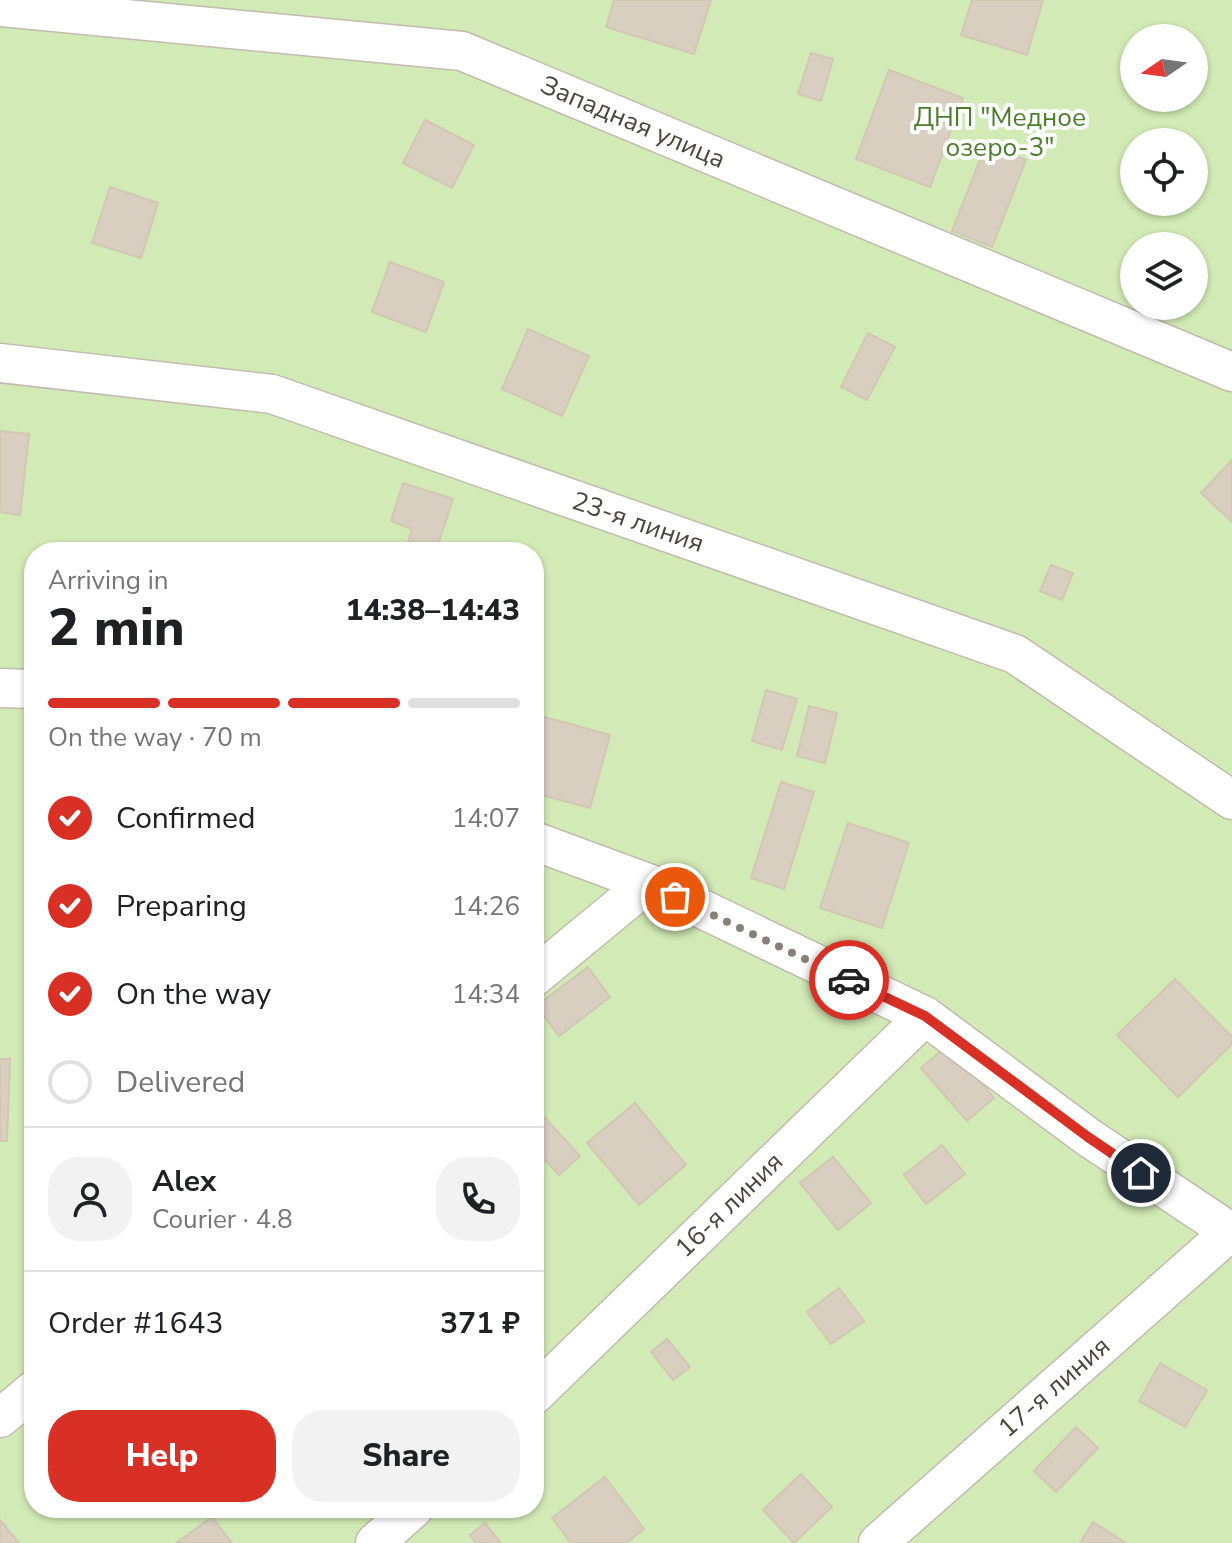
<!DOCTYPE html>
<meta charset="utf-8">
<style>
body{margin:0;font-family:"Nunito Sans",sans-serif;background:#f2f2f2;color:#202124;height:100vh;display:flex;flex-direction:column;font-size:30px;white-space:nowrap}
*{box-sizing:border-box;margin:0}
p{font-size:26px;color:#757577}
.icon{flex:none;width:44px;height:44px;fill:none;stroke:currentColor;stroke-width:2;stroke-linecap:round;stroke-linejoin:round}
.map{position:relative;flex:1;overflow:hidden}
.sheet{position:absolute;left:24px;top:542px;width:520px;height:976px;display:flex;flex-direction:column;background:#fff;border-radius:32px;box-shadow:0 2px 6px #0004}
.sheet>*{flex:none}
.needle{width:52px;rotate:257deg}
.tools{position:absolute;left:1120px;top:24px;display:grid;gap:16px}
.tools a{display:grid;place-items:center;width:88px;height:88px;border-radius:50%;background:#fff;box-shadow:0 2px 6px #0004;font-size:40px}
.pin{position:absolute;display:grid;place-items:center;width:68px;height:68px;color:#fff;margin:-34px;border:4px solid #fff;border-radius:50%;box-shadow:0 2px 8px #0007}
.courier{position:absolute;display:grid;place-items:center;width:80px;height:80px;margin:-40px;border:6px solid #d93025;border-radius:50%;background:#fff;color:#222;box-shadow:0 2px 10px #0007}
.summary em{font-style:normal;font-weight:800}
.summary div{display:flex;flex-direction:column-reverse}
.summary{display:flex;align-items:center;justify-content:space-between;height:136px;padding:0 24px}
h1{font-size:52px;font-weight:800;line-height:60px}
.bar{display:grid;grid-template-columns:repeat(4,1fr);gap:12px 8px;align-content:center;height:96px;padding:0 24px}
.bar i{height:10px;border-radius:6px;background:#e0e0e0}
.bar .selected{background:#d93025}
.bar p{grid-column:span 4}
.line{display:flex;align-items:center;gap:20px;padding:0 24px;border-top:2px solid #e0e0e0}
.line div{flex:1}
.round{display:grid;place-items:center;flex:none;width:84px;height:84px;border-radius:32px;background:#f2f2f2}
ol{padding:0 24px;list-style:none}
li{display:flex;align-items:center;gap:24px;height:88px}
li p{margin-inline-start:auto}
li .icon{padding:8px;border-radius:50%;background:#d93025;color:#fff;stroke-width:4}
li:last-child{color:#757577}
li i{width:44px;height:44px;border:4px solid #e0e0e0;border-radius:50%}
.cta{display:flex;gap:16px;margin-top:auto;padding:16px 24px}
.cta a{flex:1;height:92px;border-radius:32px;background:#d93025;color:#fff;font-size:32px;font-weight:800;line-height:92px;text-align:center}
.cta a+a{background:#f2f2f2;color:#202124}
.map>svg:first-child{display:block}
</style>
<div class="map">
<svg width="1232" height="1543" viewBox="0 0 1232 1543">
<rect width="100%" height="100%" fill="#f6f3ec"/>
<path fill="#d2eab5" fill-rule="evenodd" d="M0 0H1232V1543H0ZM1134 38H1194V98H1134ZM1134 142H1194V202H1134ZM1134 246H1194V306H1134ZM34 552H534V1508H34Z"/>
<path fill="#d8cfc1" stroke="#d3c7b4" stroke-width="2" d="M614 0H711L694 54 606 27Z
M972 0H1043L1027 55 961 35Z
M811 53 833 59 821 101 798 94Z
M889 70 963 98 930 187 856 159Z
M425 120 474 145 452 188 403 163Z
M986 144 1026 160 992 247 952 231Z
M110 187 158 203 141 258 92 243Z
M390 262 444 282 426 332 372 312Z
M528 329 589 356 562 416 502 389Z
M868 333 895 347 867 400 841 387Z
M0 431 29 434 20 515 0 512Z
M1232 460V522L1201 493Z
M403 483 453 499 436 551 408 542 412 529 391 521Z
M1051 565 1073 573 1062 600 1040 591Z
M766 690 797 699 782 750 752 741Z
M809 706 837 713 825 763 797 756Z
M534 714 610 735 590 808 534 793 538 764 534 761Z
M781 782 814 792 784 889 751 878Z
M848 823 909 843 882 928 820 908Z
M588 967 610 997 559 1036 536 1006Z
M1175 979 1232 1037V1044L1178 1097 1117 1035Z
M948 1045 994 1098 967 1121 921 1068Z
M0 1059H10L7 1141H0Z
M635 1103 686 1165 639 1205 587 1143Z
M534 1106 580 1156 559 1175 534 1148Z
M942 1145 965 1174 926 1204 904 1175Z
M833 1157 871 1203 838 1230 800 1183Z
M839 1288 864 1321 831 1344 807 1312Z
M667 1339 690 1367 673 1380 651 1352Z
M1160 1363 1207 1390 1185 1427 1139 1401Z
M1076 1427 1098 1448 1056 1492 1034 1471Z
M801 1474 832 1507 794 1543 763 1510Z
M605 1477 644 1529 626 1543H571L552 1518Z
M212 1517 232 1543H176Z
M0 1520 19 1543H0Z
M1093 1522 1126 1543H1080Z
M485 1523 501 1543H476L470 1535Z"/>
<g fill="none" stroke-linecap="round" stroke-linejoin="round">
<defs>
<path id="minor" d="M0 7 462 51 1232 372
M0 363 272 394 1015 654 1232 800
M0 688 34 689
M534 841 648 883 925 1016 1088 1137 1232 1233
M534 977 648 883
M534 1395 925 1016
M0 1418 34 1390
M375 1543 414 1508
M878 1543 1230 1232"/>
</defs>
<use href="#minor" stroke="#c2bbae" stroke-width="41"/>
<use href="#minor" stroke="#fff" stroke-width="38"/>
</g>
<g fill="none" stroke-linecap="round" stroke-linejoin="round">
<path stroke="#878178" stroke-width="8" stroke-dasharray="0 14.4" d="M675 897 849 980"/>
<path stroke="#d93025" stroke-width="10" d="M849 980 925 1016 1088 1137 1141 1173"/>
</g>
<g text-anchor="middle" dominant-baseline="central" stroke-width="8" stroke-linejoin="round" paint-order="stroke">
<g font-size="26" fill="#4a7f2a" stroke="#fff">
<text x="1000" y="117">ДНП "Медное<tspan x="1000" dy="30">озеро-3"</tspan></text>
</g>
<g font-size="26" fill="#4b4439" stroke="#fff">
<text transform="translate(633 122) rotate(23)">Западная улица</text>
<text transform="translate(638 522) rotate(19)">23-я линия</text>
<text transform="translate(729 1205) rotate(-44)">16-я линия</text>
<text transform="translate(1054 1387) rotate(-41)">17-я линия</text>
</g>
</g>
</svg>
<div class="tools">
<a><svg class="needle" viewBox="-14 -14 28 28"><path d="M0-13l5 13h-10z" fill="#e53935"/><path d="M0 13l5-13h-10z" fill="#757577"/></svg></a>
<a><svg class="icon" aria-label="locate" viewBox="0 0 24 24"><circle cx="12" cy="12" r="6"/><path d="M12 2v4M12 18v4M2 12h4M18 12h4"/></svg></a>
<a><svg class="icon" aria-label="layers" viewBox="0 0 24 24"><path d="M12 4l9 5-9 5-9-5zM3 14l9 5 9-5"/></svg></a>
</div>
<div class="pin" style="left:675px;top:897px;background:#ea580c"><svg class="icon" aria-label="bag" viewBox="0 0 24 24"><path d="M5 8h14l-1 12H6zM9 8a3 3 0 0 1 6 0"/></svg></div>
<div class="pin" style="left:1141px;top:1173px;background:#1f2937"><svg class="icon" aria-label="home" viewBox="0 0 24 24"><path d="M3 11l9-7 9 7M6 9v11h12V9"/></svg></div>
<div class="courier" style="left:849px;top:980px"><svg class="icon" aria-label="car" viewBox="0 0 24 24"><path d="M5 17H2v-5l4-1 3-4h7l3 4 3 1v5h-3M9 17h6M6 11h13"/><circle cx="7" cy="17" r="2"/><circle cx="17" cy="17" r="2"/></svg></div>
<section class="sheet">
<div class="summary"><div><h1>2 min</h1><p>Arriving in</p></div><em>14:38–14:43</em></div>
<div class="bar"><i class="selected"></i><i class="selected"></i><i class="selected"></i><i></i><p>On the way · 70 m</p></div>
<ol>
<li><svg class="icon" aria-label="check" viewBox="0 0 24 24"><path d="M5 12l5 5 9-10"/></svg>Confirmed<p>14:07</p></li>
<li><svg class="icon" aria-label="check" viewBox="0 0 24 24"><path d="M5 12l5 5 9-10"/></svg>Preparing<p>14:26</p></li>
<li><svg class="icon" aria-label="check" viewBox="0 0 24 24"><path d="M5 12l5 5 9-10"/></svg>On the way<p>14:34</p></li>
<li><i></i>Delivered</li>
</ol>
<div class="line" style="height:144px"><a class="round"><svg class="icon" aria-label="person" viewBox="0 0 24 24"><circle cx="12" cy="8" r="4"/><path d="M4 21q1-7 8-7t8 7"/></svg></a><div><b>Alex</b><p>Courier · 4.8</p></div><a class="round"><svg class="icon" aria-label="phone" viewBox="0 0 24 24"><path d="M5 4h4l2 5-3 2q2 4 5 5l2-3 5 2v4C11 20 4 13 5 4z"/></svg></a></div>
<div class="line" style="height:104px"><div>Order #1643</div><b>371 ₽</b></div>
<div class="cta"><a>Help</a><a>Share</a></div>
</section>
</div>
